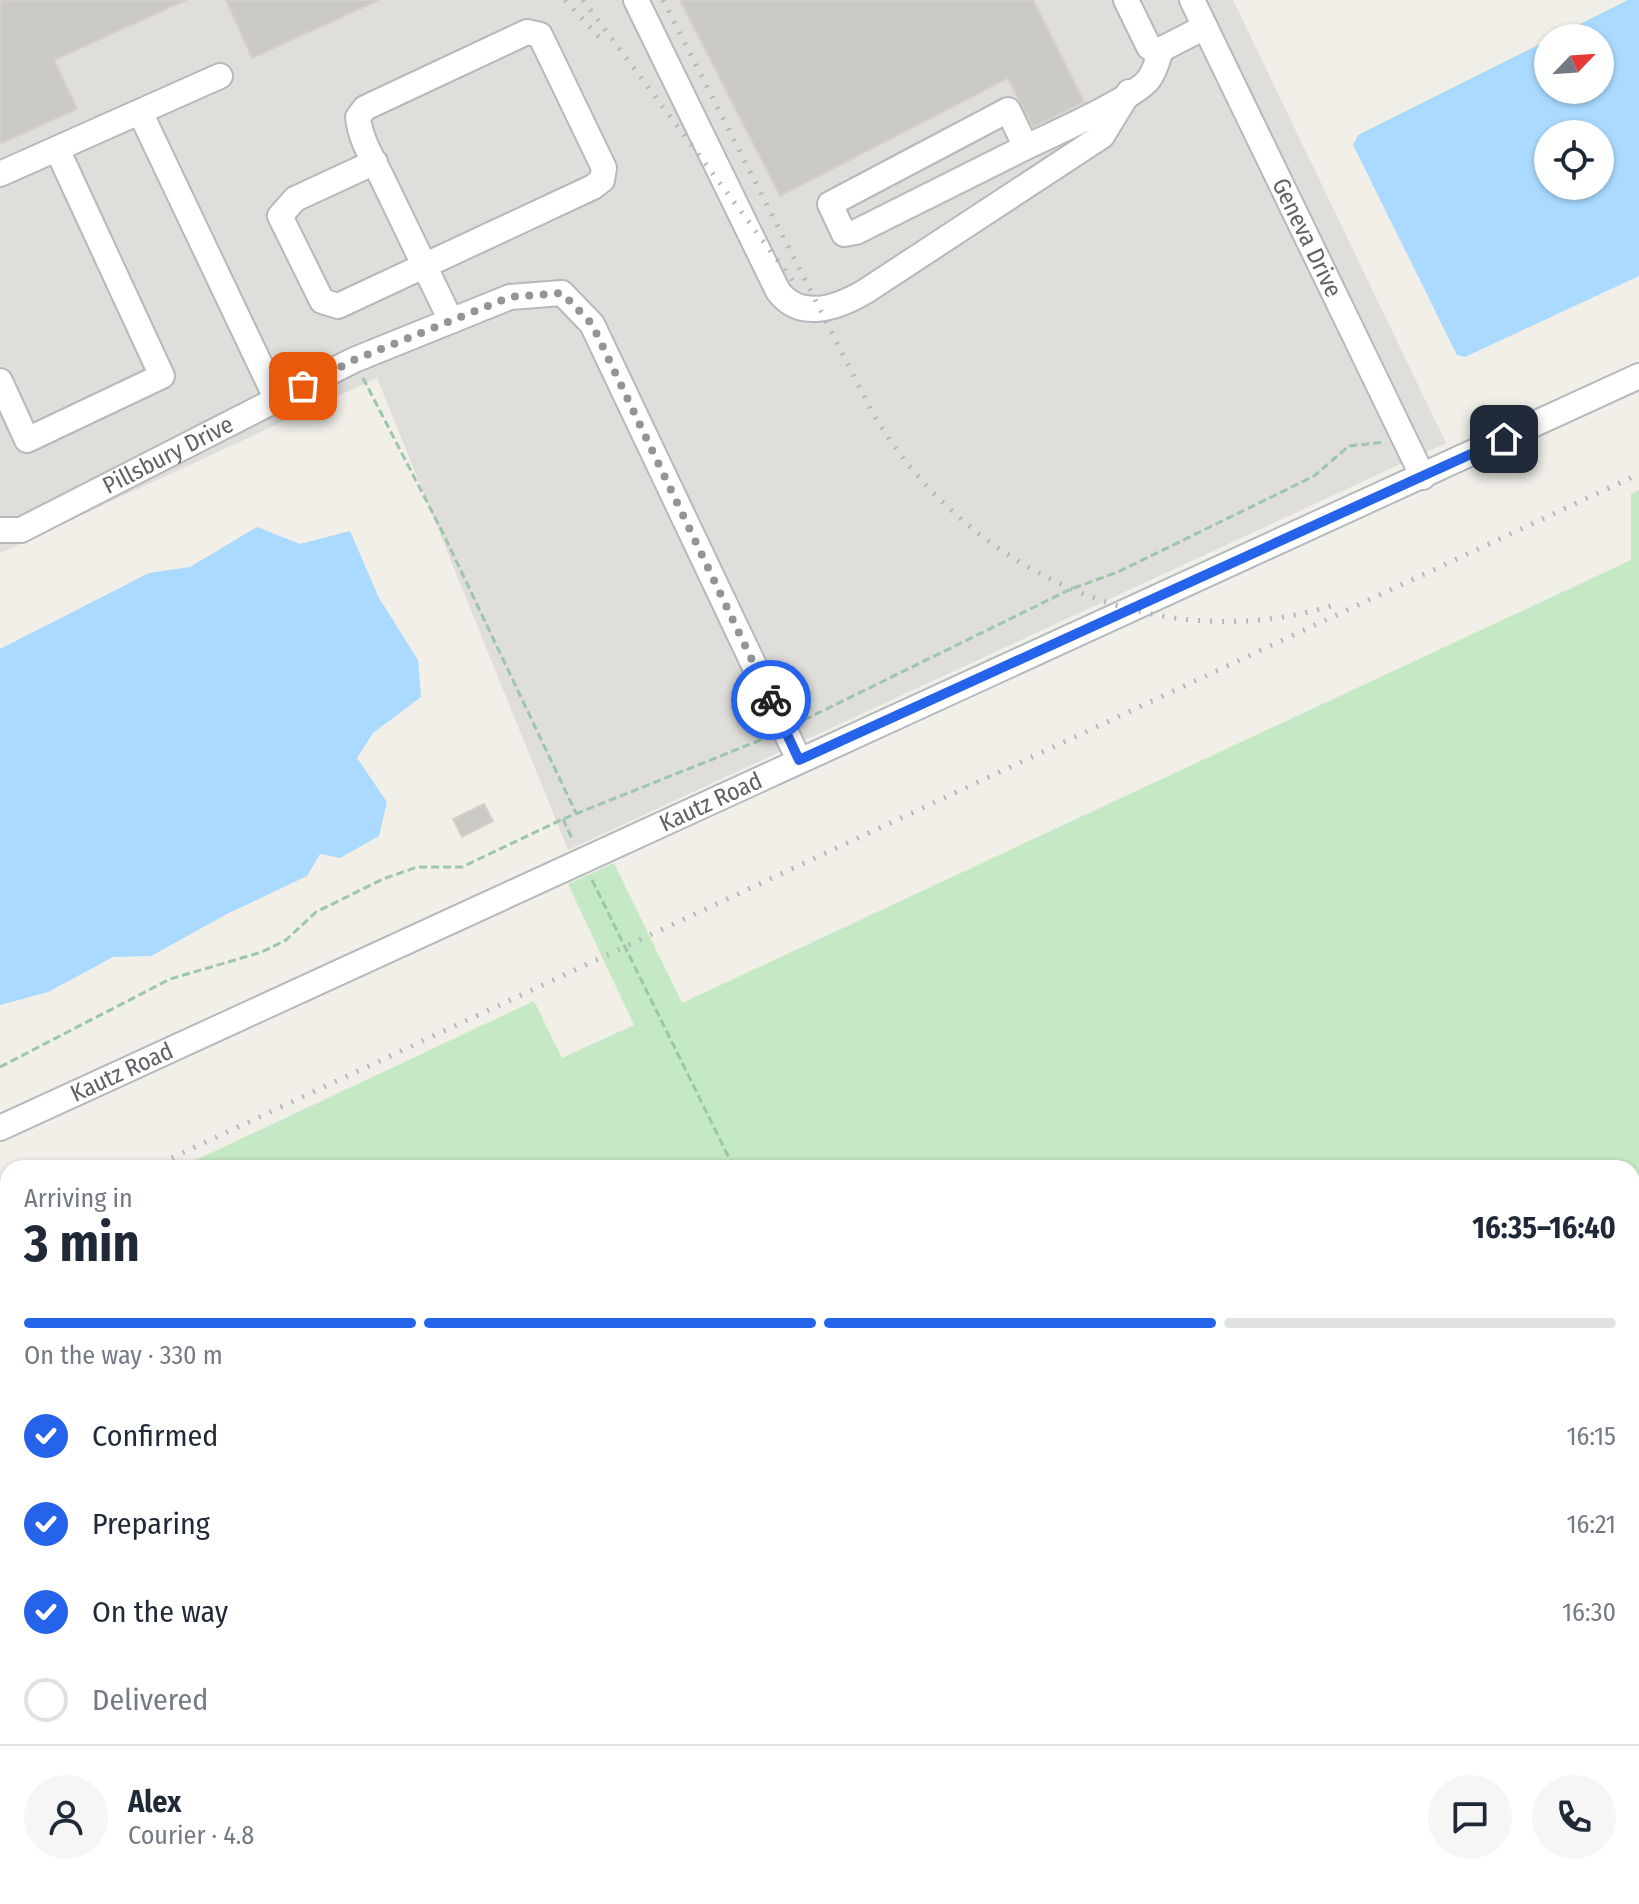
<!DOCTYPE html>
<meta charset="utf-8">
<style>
body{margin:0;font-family:"Fira Sans Condensed",sans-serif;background:#f6f6f7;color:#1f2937;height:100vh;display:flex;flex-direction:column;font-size:30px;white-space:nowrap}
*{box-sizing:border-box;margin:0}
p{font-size:26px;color:#747a83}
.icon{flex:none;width:44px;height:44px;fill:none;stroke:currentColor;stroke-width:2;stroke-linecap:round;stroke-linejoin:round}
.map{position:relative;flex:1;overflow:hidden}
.drawer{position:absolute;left:0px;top:1160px;width:1640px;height:744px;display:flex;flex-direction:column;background:#fff;border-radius:24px 24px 0 0;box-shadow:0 2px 6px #0004}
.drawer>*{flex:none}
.needle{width:52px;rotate:65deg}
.controls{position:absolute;left:1534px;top:24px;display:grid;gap:16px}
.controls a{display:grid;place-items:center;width:80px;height:80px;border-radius:50%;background:#fff;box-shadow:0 2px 6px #0004;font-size:40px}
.pin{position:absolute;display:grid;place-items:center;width:68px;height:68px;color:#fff;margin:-34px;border-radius:16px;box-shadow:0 4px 12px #0006}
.courier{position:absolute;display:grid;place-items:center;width:80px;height:80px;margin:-40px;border:6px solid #2563eb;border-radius:50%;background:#fff;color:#222;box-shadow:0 2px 10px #0007}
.headline em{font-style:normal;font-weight:700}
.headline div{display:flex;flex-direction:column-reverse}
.headline{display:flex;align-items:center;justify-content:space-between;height:136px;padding:0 24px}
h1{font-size:52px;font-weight:700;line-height:60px}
.bar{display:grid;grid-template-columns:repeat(4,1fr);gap:12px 8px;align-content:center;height:96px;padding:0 24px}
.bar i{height:10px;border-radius:6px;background:#e0e1e3}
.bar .current{background:#2563eb}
.bar p{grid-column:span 4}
.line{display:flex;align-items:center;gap:20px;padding:0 24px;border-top:2px solid #e0e1e3}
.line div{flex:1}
.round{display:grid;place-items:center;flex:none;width:84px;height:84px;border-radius:42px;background:#f6f6f7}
ol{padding:0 24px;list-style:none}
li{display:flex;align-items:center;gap:24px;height:88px}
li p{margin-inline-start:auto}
li .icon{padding:8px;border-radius:50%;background:#2563eb;color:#fff;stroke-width:4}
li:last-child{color:#747a83}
li i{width:44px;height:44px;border:4px solid #e0e1e3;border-radius:50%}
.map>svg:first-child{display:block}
</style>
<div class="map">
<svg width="1639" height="1904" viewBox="0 0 1639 1904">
<rect width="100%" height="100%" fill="#f1efe8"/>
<path fill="#e0deda" d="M0 0H1233L1446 443 568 850 377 378 0 553Z"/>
<path fill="#c5e8c5" d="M1639 490V1904H0V1252L8 1249V1896H1632V1168H179L534 1001 562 1058 634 1025 568 884 614 863 682 1003 1631 560V494Z"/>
<path fill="#aadaff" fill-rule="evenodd" d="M1628 0H1639V276L1465 357 1457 355 1353 145 1358 135 1548 40V90H1600V38H1552ZM1600 134V186H1548V134Z
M257 527 300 544 350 531 379 598 418 660 421 697 373 733 357 758 387 802 379 836 340 858 320 854 307 876 227 914 151 956 113 957 48 992 0 1005V649L149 573 190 567Z
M646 1896H780L763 1904H644Z"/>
<path fill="#cccac5" stroke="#d6d1c6" stroke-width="2" d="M0 0H186L54 60 77 109 0 144Z
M226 0H379L252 58Z
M680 0H1033L1084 102 1033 127 1008 78 780 196Z
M484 804 493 821 462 837 453 819Z"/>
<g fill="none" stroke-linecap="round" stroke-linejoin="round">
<defs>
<g id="minor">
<path d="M636 0 778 291C801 322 839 307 866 291L1102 136 1129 92"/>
<path d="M1126 0 1149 47 1156 52 1205 27"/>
<path id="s1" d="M1192 0 1423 477"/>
<path d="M140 112 277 400"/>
<path d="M1026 147 856 232 844 234 830 204 1008 110 1026 147C1051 135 1135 98 1149 79 1155 71 1158 59 1161 50"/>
<path d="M375 162 295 199 280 216 322 301 338 306 593 187 602 180 604 168 540 35 527 32 365 108 358 117C360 141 376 164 386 186 408 231 429 276 451 321"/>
<path d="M0 174 220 76"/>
<path d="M0 381 27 440 162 376 57 149"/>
<path id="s2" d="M0 530H21L354 360 510 297 562 293 592 324 799 760"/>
<path id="s3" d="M0 1128 1639 376"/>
</g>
</defs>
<use href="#minor" stroke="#b5b8bc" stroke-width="28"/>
<path stroke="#9cc7a9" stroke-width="3" stroke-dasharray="8 4" stroke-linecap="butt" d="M363 378 443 533 576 813
M804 720 1071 589 1118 572 1314 476 1349 446 1385 442
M563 819 573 841
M592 880 734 1168
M0 1067 170 979 262 952 286 940 316 912 383 879 417 867H462L563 819 768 737
M1632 1250 1639 1251
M1632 1477 1639 1481
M0 1594H8
M0 1647 8 1645
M0 1877 8 1880
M46 1896H47
M117 1896H119
M167 1896 173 1904
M597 1896 608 1904
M1054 1896 1058 1904
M1095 1896 1099 1904
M1134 1896 1138 1904
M1618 1896 1639 1894
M504 1904 519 1896
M1484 1904 1499 1896"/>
<use href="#minor" stroke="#fff" stroke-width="24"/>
<path stroke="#b6b7b8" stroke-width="5" stroke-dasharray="2 10" stroke-linecap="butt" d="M565 0 599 37
M583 0 796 285
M663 0 872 412C964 569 1155 661 1334 605
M150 1168 1639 474
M0 1238 8 1234"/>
</g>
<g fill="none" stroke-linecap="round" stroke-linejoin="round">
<path stroke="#929495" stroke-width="8" stroke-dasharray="0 14.4" d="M303 386 354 360 510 297 562 293 592 324 771 700"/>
<path stroke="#2563eb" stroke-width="10" d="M771 700 799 760 1504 439"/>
</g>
<g text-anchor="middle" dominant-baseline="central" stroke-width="6" stroke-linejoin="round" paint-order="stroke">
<g font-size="24" fill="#5f6368" stroke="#fff">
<text stroke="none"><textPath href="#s1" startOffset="264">Geneva Drive</textPath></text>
<text stroke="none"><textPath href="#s2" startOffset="186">Pillsbury Drive</textPath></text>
<text stroke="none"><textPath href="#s3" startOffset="782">Kautz Road</textPath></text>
<text stroke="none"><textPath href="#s3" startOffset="134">Kautz Road</textPath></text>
</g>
</g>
</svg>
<div class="controls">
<a><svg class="needle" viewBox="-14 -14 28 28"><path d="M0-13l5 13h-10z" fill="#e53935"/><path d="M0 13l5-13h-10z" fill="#747a83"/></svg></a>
<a><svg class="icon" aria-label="locate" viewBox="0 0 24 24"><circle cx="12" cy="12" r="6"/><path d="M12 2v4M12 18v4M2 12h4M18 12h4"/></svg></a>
</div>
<div class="pin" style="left:303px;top:386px;background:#ea580c"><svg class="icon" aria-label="bag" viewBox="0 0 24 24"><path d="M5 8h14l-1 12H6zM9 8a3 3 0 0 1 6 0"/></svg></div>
<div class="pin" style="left:1504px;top:439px;background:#1f2937"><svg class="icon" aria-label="home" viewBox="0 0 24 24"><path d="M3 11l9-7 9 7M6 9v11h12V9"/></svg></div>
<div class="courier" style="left:771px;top:700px"><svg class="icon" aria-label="bike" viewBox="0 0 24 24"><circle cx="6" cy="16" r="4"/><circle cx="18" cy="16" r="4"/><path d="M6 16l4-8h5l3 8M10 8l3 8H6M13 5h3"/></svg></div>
<section class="drawer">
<div class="headline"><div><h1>3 min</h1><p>Arriving in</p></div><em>16:35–16:40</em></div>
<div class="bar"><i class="current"></i><i class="current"></i><i class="current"></i><i></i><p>On the way · 330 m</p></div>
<ol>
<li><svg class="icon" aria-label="check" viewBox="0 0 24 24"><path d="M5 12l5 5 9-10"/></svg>Confirmed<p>16:15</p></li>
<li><svg class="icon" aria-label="check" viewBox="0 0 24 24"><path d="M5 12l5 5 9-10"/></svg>Preparing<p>16:21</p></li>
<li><svg class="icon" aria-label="check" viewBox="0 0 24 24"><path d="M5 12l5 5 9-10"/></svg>On the way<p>16:30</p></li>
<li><i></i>Delivered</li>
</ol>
<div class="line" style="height:144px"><a class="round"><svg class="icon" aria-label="person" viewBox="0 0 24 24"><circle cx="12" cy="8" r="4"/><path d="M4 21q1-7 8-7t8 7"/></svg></a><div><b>Alex</b><p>Courier · 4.8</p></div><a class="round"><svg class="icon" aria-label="chat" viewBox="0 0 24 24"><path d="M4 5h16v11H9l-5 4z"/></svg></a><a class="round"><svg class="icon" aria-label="phone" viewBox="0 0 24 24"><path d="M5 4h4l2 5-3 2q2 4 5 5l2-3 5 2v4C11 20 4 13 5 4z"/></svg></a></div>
</section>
</div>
